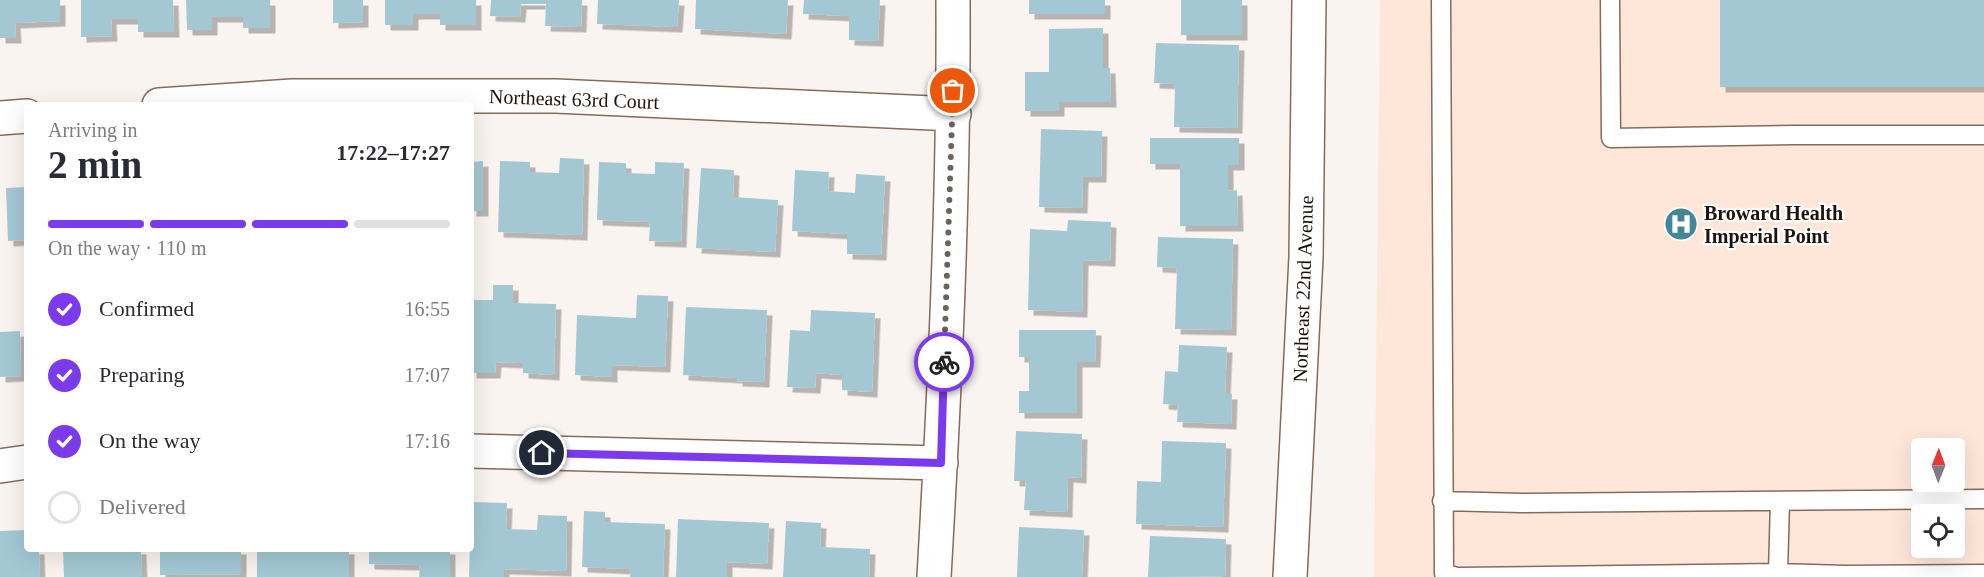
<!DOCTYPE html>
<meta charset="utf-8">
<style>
body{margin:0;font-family:"Times New Roman",serif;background:#f7f7f7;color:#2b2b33;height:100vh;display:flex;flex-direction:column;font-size:22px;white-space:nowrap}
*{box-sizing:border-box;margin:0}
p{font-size:20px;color:#7c7c81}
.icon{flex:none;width:33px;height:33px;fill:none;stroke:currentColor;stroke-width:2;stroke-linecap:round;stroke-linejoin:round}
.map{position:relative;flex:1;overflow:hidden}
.side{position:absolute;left:24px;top:102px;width:450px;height:450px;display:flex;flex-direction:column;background:#fff;border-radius:6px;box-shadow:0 6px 24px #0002}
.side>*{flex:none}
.needle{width:39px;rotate:1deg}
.fabs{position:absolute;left:1911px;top:438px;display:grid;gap:12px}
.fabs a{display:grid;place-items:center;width:54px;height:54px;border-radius:6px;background:#fff;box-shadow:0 6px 24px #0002;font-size:30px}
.pin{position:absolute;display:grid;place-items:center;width:51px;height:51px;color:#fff;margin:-26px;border:3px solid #fff;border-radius:50%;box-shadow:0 2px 6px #0007}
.courier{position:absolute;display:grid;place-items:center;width:60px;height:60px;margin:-30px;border:4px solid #7c3aed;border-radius:50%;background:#fff;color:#222;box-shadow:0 2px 8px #0007}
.head em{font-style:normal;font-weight:800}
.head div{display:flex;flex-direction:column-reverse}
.head{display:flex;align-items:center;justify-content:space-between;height:102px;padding:0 24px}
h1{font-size:39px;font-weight:800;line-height:45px}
.bar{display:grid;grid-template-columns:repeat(4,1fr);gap:9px 6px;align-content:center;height:72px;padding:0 24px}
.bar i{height:8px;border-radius:4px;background:#e1e1e2}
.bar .on{background:#7c3aed}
.bar p{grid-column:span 4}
ol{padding:0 24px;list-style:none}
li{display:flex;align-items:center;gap:18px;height:66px}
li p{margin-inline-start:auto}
li .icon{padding:6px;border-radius:50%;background:#7c3aed;color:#fff;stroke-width:4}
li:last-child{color:#7c7c81}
li i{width:33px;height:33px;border:3px solid #e1e1e2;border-radius:50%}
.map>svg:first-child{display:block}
</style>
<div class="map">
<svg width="1984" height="577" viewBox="0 0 1984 577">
<defs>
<filter id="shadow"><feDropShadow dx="5.5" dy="5.5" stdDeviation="0" flood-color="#0004"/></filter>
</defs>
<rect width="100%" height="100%" fill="#faf4f0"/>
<path fill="#fee6d9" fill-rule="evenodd" d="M1380 0H1984V577H1374ZM1922 448H1954V482H1922ZM1922 514H1954V548H1922Z"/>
<path fill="#a3c8d4" filter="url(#shadow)" d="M0 0H60V21L15 23 16 38H0Z
M81 0H173L174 32H138V19H111L112 36 81 37Z
M186 0H270V28H243V17H212V30H187Z
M333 0H363V22L333 23Z
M385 0H476V25H440V14H413V25H385Z
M491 0H582L581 27 545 26 546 4H521L520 17 490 16Z
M598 0H679L677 27 597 24Z
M696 0H788L786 34 695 29Z
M804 0H880L878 41 849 40V16L803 14Z
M1029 0H1105V14H1029Z
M1181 0H1242V35H1181Z
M1720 0H1984V87H1720Z
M1103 28V68H1110L1111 102H1059V111H1025V72H1049V29Z
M1156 43 1239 45 1237 128 1174 127 1175 84 1154 83Z
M1041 129 1102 131 1101 177H1083L1082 208 1039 207Z
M1150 138H1239V165H1228V191L1237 190 1238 226H1180V164H1150Z
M560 158 584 159 582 235 498 232 500 161 530 162V172L559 173Z
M483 161V211H471V162Z
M599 162 626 163V173L655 174V162L684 163 681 242 649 241 650 222 597 220Z
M701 168 734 170 733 197 778 200 775 252 696 248Z
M795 170 829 172 828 191 855 193 856 174 885 176 881 255 847 254V234L792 231Z
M27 187V240L8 241 6 188Z
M1068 220 1111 222 1110 261 1083 260 1082 312 1028 310 1030 229 1067 231Z
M1158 237 1233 239 1231 330 1175 329 1177 268 1157 267Z
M493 285H513V303L556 304 554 375 523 373V363L496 362 495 373H471V300H493Z
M637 295 668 296 665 367 612 365V377L575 375 577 315 636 318Z
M686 307 767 310 764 382 737 381V378L683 375Z
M811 310 875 313 872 392 842 390V375L816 373 815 388 787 387 790 330 810 331Z
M1019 330H1096L1095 362H1077V413H1019V391H1029V357H1019Z
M20 331 21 376 0 377V332Z
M1179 345 1227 347 1225 394H1232L1231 424 1177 422 1178 405 1163 404 1165 371 1178 372Z
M1016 431 1082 434 1081 478 1068 477 1067 512 1024 510 1026 481H1014Z
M1162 441 1226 443 1223 527 1136 524 1137 481 1161 482Z
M471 502 507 503 506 529 537 530 538 515 567 516 566 571 504 569V577H469Z
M584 511 605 512V522L665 524 663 577H630L631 569 582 567Z
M678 519 769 523 767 564 727 562V577H676Z
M786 521 821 523 820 547 870 549 869 577H783Z
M1019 527 1084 530 1082 577H1017Z
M27 530V549H39L40 577H0V531Z
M1150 536 1226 539 1225 576 1148 577Z
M63 549H141L142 577H64Z
M160 549H241V574L160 575Z
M257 549H349V577H257Z
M369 549H450V577H419L420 565 369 564Z"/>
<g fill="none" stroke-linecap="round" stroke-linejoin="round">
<defs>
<path id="lane" d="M1441 0 1444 573 1457 577 1778 573 1780 501
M1610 0 1611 138 1792 135H1984
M1442 501 1522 503 1984 499
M1778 573 1845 575 1984 574"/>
<path id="street" d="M159 105 292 96H556L954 114
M0 118 27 116
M471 451 941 463
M0 466 27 462
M934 577C945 385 954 192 953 0
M1290 577 1306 257 1309 0"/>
</defs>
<use href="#lane" stroke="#866b5b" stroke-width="21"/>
<use href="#street" stroke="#866b5b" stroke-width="36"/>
<use href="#lane" stroke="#fff" stroke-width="18"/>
<use href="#street" stroke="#fff" stroke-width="33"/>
</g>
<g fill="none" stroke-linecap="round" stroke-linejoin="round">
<path stroke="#6a625c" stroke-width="6" stroke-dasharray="0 10.8" d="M944 362 953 91"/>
<path stroke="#7c3aed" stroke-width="8" d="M542 453 941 463 944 362"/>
</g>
<defs>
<symbol id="hospital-disc" viewBox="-11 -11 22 22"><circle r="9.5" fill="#448598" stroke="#fff"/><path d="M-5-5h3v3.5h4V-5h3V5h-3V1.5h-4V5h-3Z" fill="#fff"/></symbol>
</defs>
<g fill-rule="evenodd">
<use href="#hospital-disc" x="1662" y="205" width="38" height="38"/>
</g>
<g text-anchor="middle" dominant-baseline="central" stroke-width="4.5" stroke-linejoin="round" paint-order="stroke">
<g font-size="20" fill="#1d130c" stroke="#fff">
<text transform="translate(574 99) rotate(2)">Northeast 63rd Court</text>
<text transform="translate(1303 289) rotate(-88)">Northeast 22nd Avenue</text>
</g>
<g font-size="20" font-weight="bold" fill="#1d130c" stroke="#fff" text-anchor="start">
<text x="1704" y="213">Broward Health<tspan x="1704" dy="23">Imperial Point</tspan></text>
</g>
</g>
</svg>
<div class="fabs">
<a><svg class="needle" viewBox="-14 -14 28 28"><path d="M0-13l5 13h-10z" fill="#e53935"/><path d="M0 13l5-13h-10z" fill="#7c7c81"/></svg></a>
<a><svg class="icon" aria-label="locate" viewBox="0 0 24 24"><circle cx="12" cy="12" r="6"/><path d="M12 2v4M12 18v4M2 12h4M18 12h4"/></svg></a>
</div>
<div class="pin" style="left:953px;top:91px;background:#ea580c"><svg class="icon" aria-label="bag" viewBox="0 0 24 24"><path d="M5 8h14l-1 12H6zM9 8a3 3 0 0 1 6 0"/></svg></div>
<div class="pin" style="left:542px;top:453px;background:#1f2937"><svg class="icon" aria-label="home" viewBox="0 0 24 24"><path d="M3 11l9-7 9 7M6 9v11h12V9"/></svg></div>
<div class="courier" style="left:944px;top:362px"><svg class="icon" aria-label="bike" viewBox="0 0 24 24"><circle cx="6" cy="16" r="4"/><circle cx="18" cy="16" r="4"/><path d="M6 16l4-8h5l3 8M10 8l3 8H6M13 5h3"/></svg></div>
<section class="side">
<div class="head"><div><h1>2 min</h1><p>Arriving in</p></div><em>17:22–17:27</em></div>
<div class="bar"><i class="on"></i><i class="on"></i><i class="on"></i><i></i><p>On the way · 110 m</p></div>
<ol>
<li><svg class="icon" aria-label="check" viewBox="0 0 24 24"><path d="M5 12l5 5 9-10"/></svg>Confirmed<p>16:55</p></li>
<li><svg class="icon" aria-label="check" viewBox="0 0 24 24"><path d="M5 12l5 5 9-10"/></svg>Preparing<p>17:07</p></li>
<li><svg class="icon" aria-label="check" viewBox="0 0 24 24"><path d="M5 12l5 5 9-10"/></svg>On the way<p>17:16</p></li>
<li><i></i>Delivered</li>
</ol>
</section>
</div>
